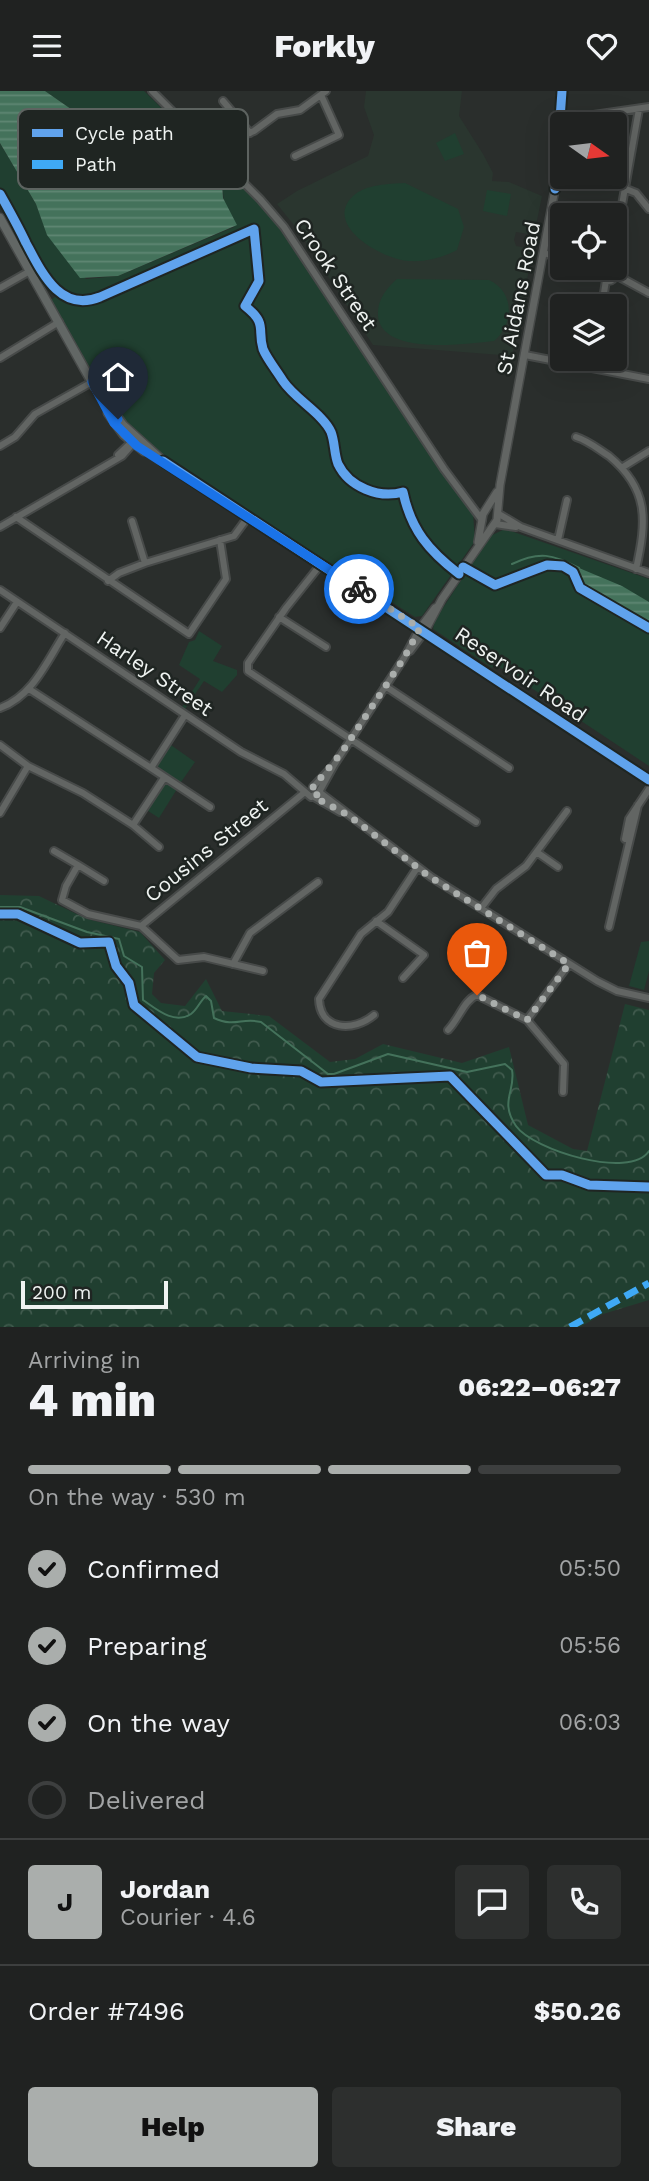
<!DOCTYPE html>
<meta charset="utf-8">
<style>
body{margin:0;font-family:"Work Sans",sans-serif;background:#2d2f2e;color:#f1f3f6;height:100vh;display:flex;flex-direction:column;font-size:26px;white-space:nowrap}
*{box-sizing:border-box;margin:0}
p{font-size:23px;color:#a2a4a5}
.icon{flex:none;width:38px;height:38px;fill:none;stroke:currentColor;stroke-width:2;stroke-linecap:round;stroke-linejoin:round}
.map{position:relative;height:1236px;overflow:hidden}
.panel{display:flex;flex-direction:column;background:#202221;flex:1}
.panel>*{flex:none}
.needle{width:46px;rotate:104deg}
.buttons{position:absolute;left:550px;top:21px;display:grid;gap:14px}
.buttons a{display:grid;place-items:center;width:77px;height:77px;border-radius:7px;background:#202221;box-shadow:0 7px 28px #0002,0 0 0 2px #3d3f3f;font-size:35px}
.scale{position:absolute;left:21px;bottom:18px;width:147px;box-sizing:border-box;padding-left:7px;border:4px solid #eff3f1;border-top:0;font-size:19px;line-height:24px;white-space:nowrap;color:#eff3f1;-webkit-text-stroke:5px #1f2522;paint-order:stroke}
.pin{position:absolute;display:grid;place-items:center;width:60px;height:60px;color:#fff;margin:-72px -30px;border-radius:50% 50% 50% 0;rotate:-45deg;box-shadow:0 0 7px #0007}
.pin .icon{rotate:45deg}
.courier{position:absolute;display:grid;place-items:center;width:70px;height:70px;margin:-35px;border:5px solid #1a73e8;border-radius:50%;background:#fff;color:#222;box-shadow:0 2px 9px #0007}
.overview em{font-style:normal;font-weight:800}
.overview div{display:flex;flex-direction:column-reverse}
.overview{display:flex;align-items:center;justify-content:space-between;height:119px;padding:0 28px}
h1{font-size:46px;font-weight:800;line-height:52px}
.bar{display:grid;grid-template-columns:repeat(4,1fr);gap:10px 7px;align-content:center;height:84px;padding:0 28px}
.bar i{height:9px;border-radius:5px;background:#3d3f3f}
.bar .selected{background:#aaaeac}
.bar p{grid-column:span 4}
.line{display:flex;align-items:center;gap:18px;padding:0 28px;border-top:2px solid #3d3f3f}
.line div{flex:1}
.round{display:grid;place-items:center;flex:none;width:74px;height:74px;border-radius:7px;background:#2d2f2e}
ol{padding:0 28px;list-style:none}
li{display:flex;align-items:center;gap:21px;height:77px}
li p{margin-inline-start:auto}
li .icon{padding:7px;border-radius:50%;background:#aaaeac;color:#111;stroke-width:4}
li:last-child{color:#a2a4a5}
li i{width:38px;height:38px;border:4px solid #3d3f3f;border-radius:50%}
.cta{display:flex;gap:14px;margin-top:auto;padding:14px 28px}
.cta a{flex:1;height:80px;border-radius:7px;background:#aaaeac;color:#111;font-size:28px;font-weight:800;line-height:80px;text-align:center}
.cta a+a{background:#2d2f2e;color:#f1f3f6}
header{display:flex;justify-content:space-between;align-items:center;height:91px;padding:0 28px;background:#202221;font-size:32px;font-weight:800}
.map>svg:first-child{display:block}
</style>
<header><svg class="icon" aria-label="menu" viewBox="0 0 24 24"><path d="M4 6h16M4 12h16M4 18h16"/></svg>Forkly<svg class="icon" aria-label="heart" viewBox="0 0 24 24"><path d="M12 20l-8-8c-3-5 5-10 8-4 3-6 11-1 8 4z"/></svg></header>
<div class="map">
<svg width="649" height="1236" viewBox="0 0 649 1236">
<defs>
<pattern id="forest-crowns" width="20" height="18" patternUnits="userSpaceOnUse" patternTransform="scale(1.75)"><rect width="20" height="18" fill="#203f30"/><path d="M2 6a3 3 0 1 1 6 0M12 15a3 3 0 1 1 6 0" fill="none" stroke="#415b4e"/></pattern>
<pattern id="water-rules" width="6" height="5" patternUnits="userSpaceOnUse" patternTransform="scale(1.75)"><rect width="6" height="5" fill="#44725b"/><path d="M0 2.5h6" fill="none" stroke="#5f8773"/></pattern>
</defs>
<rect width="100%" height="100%" fill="#2a2e2c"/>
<path fill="#2a362f" d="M366 0H462L459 25 483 63 493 82 492 90 509 91 542 105 534 144 516 141 514 149 516 155 533 158 512 265 373 254 297 138 277 113 297 100 368 65 374 44 364 16Z"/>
<path fill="#203f30" d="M45 0H144L269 122 440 380 473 422 475 450 422 525 415 526 176 374 137 346 104 304 50 209 59 204 39 178 0 101V52L36 113 48 144 86 188 118 185 234 136 224 111 222 92 207 84 178 82 130 42 81 25Z
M455 42 464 63 445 70 436 52Z
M405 92 458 118 464 136 457 159C442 167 426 171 409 170 384 169 322 135 353 105 366 93 389 93 405 92Z
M487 99 511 103 507 125 483 120Z
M397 188 489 189C515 201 514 233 494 250 465 253 382 265 378 225 377 209 386 198 397 188Z
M505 438 649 488V675L495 573 492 577 433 538 435 529 490 445Z
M199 540 222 555 213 570 237 579V584L222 601 204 590 185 618 182 616 200 588 179 574 189 551 195 549Z
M168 652 195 671 179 694 156 674Z
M164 689 177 698 159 727 145 718Z
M649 850V880L644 899 629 895 641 851Z"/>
<path fill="url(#forest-crowns)" d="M0 804 39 805 87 828 140 841 165 869 154 882 152 903 161 912 185 915 206 888 222 920 269 925 330 971 355 968 383 953 462 972 509 956 528 1034 573 1058 587 1060 625 913 649 919V1209L603 1223 580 1236H0Z"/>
<path fill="url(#water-rules)" d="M0 0H45L81 25 130 42 178 82 207 84 222 92 223 107 237 134 118 185 80 187 47 144 36 113 0 52Z
M579 477 622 495 649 511V535L580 495Z"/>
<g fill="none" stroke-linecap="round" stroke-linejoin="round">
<path stroke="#44725b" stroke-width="2" d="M512 473C539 460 553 463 579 477
M0 816H20L87 841 119 848 124 865 142 876 143 909C156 918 174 934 191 923 197 919 200 910 206 905L211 910 214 927C236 937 241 926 261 931L328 983H334L388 963 467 981 505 973 512 979C516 1000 499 1010 516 1035 533 1059 630 1089 649 1060"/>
<defs>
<path id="minor" d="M152 0 260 108 284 136 444 378 482 429
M223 10 250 42
M559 29 649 16
M295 65 339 44 321 4
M219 66 235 48 254 40 277 23 300 19 326 0
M626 98 636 102 649 118
M614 159 639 18
M544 162 562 168
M587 177 607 181
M604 185a5 5 0 1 1 10 0a5 5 0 1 1-10 0Z
M614 183 649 202
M0 197 30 180
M602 215 606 189
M525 264 649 288
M0 267 59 231
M576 346C589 350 598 358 609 365 649 398 647 429 636 478
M0 355 15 346 35 323 92 291
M118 364 135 348
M623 376 649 360
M499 423 521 436 649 482
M16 426 189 543 226 488 220 449
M132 430 145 472
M495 433 516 436
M0 436 122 365 136 349
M558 449 567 409
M321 473 286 517 248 572V580L476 731
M108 490 119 482 145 472 234 445 248 426
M0 499 241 661 284 683 311 706 319 701 334 674
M279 526 326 556
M0 537 17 511
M410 560 425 540
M385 595 509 677
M29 598 151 677 185 624
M0 617C33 605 47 570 65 542
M0 654 28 675 83 702 133 734
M151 677 210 716
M313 696 334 674 404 567 420 537
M319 701 431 786 597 890 617 900 649 907
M314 706 340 721
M0 722 28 675
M625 748 629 728 649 698
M159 756 133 734 164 687
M54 760 78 774
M538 762 558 776
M104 790 78 774 66 795 62 809 88 823 141 835
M482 816 496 798 526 775 567 720
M376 830 424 864 403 887
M141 835 305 701
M141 835 178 869 204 866 263 880
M609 836 638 714
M233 873 250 842 318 791
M374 924C354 941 320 940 319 908L361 843 388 821 417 777
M527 929 564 973 563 1001
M448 939C459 928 464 909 477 904L527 929 569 873"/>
<path id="tertiary" d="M478 451 483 423 497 401
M420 537 435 517
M425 540 442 508 497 429 500 394 555 98 562 0"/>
<path id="secondary" d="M0 127 94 295
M92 291 123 334 163 370 649 689
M108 322 124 344 144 360"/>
</defs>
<use href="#minor" stroke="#474a49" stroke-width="10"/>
<use href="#tertiary" stroke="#474a49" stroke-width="10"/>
<use href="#secondary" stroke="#474a49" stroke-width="11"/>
<use href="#minor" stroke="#626563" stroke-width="6"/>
<use href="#tertiary" stroke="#626563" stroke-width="7"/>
<use href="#secondary" stroke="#626765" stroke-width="8"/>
<path stroke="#3fa9f5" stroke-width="7" stroke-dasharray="14 7" stroke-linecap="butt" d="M570 1236 649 1192"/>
<defs>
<path id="cycleway" d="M555 98 562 0
M0 103C9 119 18 135 26 152 42 182 60 222 100 206L254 138 259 190 245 215C268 233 257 238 263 258 267 268 277 280 283 290 295 308 323 323 331 341 335 351 334 363 338 373 349 396 379 408 403 401 411 439 429 460 459 483
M163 370 649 689
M463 476 495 494 547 474 563 475 573 481 580 497 649 537
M0 823H18L80 852 109 851 116 875 129 892 134 914 197 966 251 977 301 980 321 991 450 985 546 1084H562L589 1094 649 1096"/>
</defs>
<use href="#cycleway" stroke="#1f2522" stroke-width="13"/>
<use href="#cycleway" stroke="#60a3ed" stroke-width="9"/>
</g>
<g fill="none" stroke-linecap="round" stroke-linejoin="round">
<path stroke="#aaaeac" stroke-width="7" stroke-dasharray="0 12.6" d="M359 498 420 537 404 567 342 661 313 696 320 701 314 706 348 724 430 786 569 873 527 929 477 904"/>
<path stroke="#1a73e8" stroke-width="9" d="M118 328 92 291 114 332 137 355 359 498"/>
</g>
<g text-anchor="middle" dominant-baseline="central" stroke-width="5" stroke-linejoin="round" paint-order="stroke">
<g font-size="21" fill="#eff3f1" stroke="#1f2522">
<text transform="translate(336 183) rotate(56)">Crook Street</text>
<text transform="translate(518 207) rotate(-79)">St Aidans Road</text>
<text transform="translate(155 582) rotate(34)">Harley Street</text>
<text transform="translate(521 583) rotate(34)">Reservoir Road</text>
<text transform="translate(206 759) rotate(-39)">Cousins Street</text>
</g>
</g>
<rect x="18" y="18" width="230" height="80" rx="10" fill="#1f2522" stroke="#5d6360" stroke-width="2"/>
<rect x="32" y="38" width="31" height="8" fill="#60a3ed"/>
<rect x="32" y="69" width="31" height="9" fill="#3fa9f5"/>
<g font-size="19" fill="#eff3f1">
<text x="75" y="49">Cycle path</text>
<text x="75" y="80">Path</text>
</g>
</svg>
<div class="buttons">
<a><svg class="needle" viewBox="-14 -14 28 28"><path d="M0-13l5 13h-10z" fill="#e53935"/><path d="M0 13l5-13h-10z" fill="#a2a4a5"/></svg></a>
<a><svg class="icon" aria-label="locate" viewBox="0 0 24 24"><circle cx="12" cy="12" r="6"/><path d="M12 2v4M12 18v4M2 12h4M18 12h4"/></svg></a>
<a><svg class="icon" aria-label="layers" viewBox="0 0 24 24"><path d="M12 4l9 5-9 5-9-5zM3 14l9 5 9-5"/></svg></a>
</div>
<div class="scale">200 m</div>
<div class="pin" style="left:477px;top:904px;background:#ea580c"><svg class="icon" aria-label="bag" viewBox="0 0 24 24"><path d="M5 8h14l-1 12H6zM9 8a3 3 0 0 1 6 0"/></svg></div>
<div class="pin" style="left:118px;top:328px;background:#1f2937"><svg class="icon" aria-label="home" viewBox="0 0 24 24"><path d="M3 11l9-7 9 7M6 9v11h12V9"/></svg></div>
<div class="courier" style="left:359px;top:498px"><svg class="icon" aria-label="bike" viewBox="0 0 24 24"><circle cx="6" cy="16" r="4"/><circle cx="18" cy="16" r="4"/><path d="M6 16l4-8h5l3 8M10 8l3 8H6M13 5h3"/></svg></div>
</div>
<section class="panel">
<div class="overview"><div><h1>4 min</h1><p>Arriving in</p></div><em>06:22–06:27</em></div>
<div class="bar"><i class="selected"></i><i class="selected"></i><i class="selected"></i><i></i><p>On the way · 530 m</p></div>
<ol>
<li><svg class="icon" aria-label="check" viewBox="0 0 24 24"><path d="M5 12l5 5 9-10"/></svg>Confirmed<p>05:50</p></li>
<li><svg class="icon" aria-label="check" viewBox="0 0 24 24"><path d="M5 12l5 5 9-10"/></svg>Preparing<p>05:56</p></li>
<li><svg class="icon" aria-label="check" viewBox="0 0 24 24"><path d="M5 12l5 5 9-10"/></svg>On the way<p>06:03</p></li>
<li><i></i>Delivered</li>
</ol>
<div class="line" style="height:126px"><b class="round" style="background:#aaaeac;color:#111">J</b><div><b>Jordan</b><p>Courier · 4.6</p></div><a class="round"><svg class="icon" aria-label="chat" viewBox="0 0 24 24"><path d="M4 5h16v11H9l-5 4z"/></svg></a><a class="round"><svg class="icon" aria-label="phone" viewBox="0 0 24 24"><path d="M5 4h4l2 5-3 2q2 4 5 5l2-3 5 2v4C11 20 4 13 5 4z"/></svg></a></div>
<div class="line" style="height:91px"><div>Order #7496</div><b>$50.26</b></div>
<div class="cta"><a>Help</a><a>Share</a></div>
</section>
